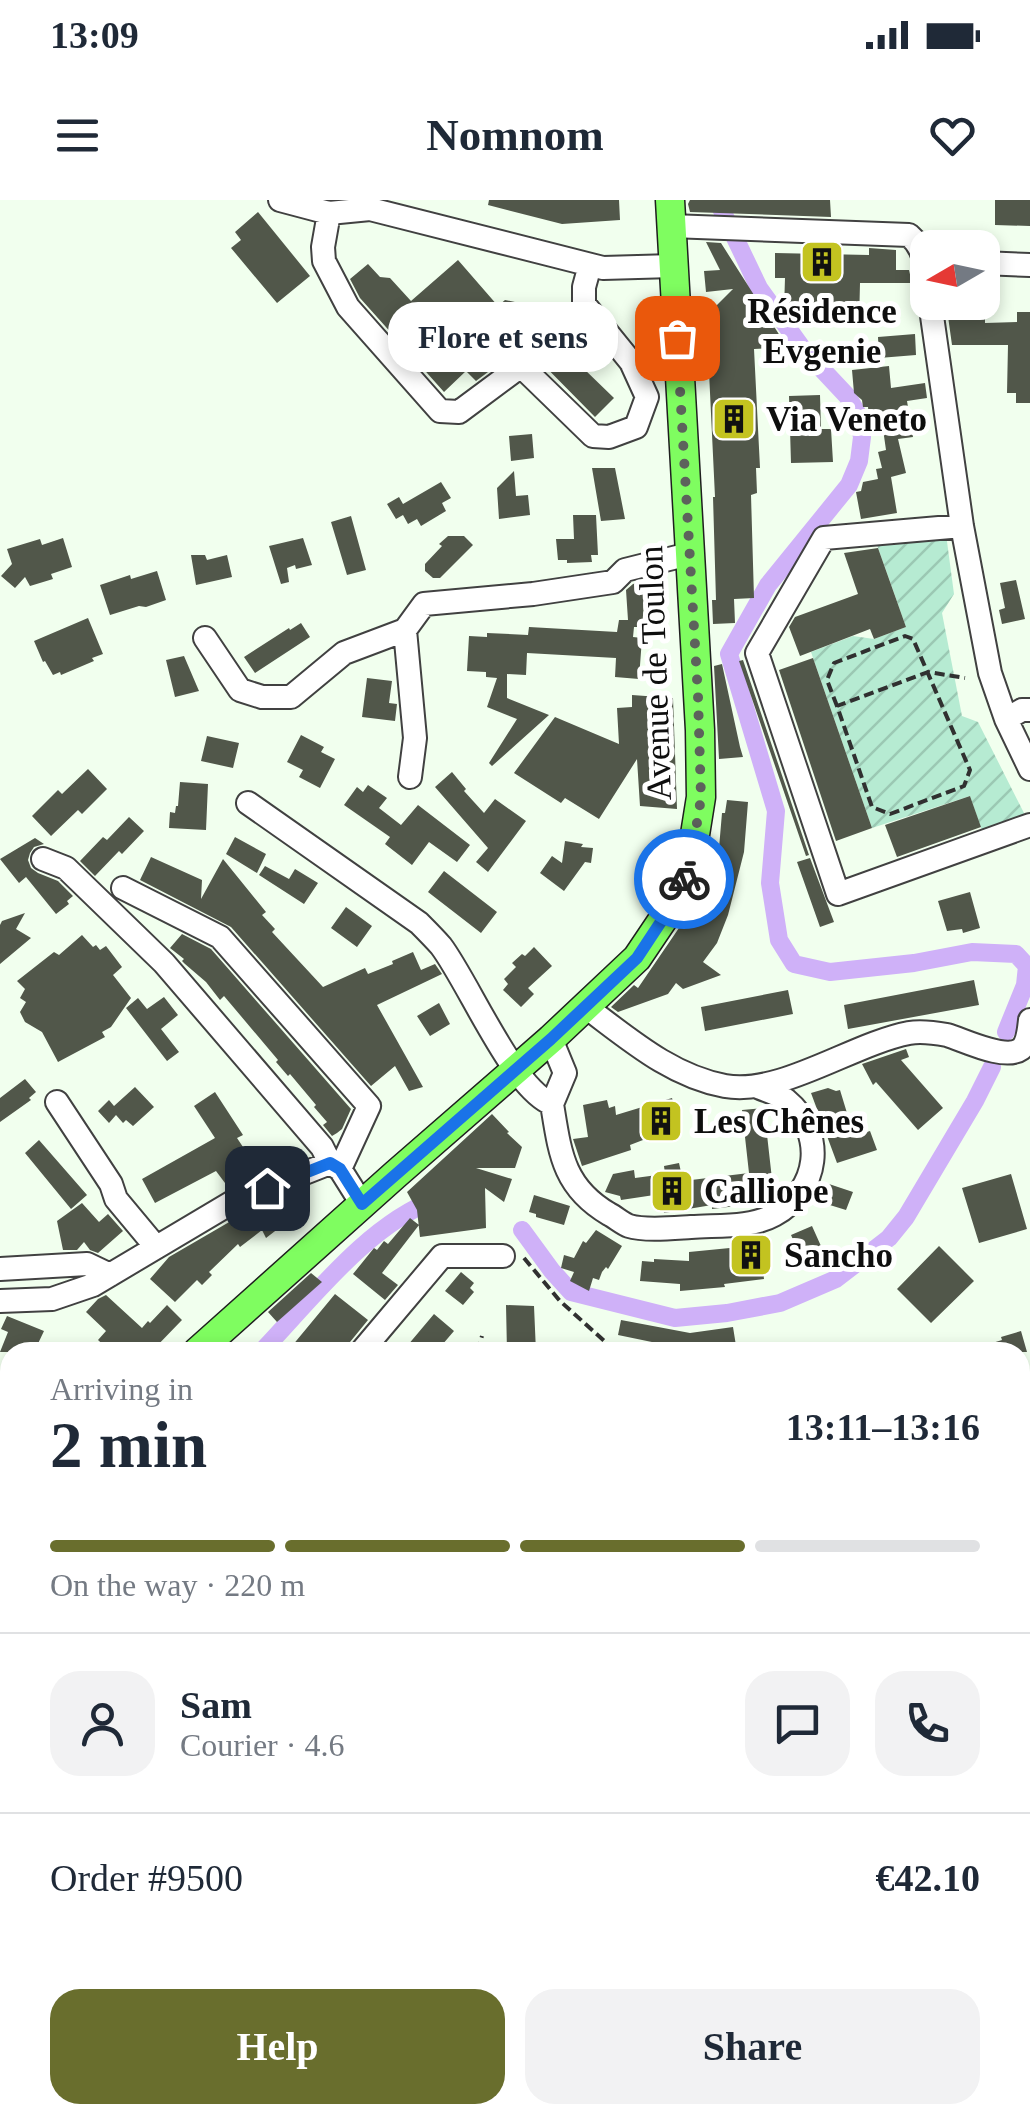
<!DOCTYPE html>
<meta charset="utf-8">
<style>
body{margin:0;font-family:"Times New Roman",serif;background:#f2f2f3;color:#1f2937;height:100vh;display:flex;flex-direction:column;font-size:38px;white-space:nowrap}
*{box-sizing:border-box;margin:0}
p{font-size:32px;color:#747a83}
.icon{flex:none;width:55px;height:55px;fill:none;stroke:currentColor;stroke-width:2;stroke-linecap:round;stroke-linejoin:round}
.map{position:relative;flex:1;overflow:hidden}
.sheet{position:absolute;left:0px;top:1142px;width:1030px;height:782px;display:flex;flex-direction:column;background:#fff;border-radius:30px 30px 0 0;box-shadow:0 5px 15px #0003}
.sheet>*{flex:none}
.needle{width:65px;rotate:261deg}
.controls{position:absolute;left:910px;top:30px;display:grid;gap:20px}
.controls a{display:grid;place-items:center;width:90px;height:90px;border-radius:20px;background:#fff;box-shadow:0 5px 15px #0003;font-size:50px}
.pin{position:absolute;display:grid;place-items:center;width:85px;height:85px;color:#fff;margin:-42px;border-radius:20px;box-shadow:0 5px 15px #0006}
.courier{position:absolute;display:grid;place-items:center;width:100px;height:100px;margin:-50px;border:8px solid #1a73e8;border-radius:50%;background:#fff;color:#222;box-shadow:0 2px 12px #0007}
.bubble{position:absolute;height:70px;border-radius:30px;background:#fff;box-shadow:0 5px 15px #0003;font-size:32px;font-weight:700;line-height:70px;text-align:center}
.overview em{font-style:normal;font-weight:700}
.overview div{display:flex;flex-direction:column-reverse}
.overview{display:flex;align-items:center;justify-content:space-between;height:170px;padding:0 50px}
h1{font-size:65px;font-weight:700;line-height:75px}
.bar{display:grid;grid-template-columns:repeat(4,1fr);gap:15px 10px;align-content:center;height:120px;padding:0 50px}
.bar i{height:12px;border-radius:8px;background:#e0e1e3}
.bar .current{background:#696e2d}
.bar p{grid-column:span 4}
.line{display:flex;align-items:center;gap:25px;padding:0 50px;border-top:2px solid #e0e1e3}
.line div{flex:1}
.round{display:grid;place-items:center;flex:none;width:105px;height:105px;border-radius:30px;background:#f2f2f3}
.primary-button{display:flex;gap:20px;margin-top:auto;padding:20px 50px}
.primary-button a{flex:1;height:115px;border-radius:30px;background:#696e2d;color:#fff;font-size:40px;font-weight:700;line-height:115px;text-align:center}
.primary-button a+a{background:#f2f2f3;color:#1f2937}
.status{display:flex;justify-content:space-between;align-items:center;height:70px;padding:0 50px;background:#fff;direction:ltr}
.status svg{height:28px;fill:currentColor}
header{display:flex;justify-content:space-between;align-items:center;height:130px;padding:0 50px;background:#fff;font-size:45px;font-weight:700}
.map>svg:first-child{display:block}
</style>
<div class="status"><b>13:09</b><svg viewBox="0 0 49 12"><path d="M0 12V9h3v3zM5 12V6h3v6zM10 12V3h3v9zM15 12V0h3v12zM26 1h20v11H26zM47 4h2v5h-2z"/></svg></div>
<header><svg class="icon" aria-label="menu" viewBox="0 0 24 24"><path d="M4 6h16M4 12h16M4 18h16"/></svg>Nomnom<svg class="icon" aria-label="heart" viewBox="0 0 24 24"><path d="M12 20l-8-8c-3-5 5-10 8-4 3-6 11-1 8 4z"/></svg></header>
<div class="map">
<svg width="1030" height="1924" viewBox="0 0 1030 1924">
<defs>
<pattern id="garden-furrows" width="10" height="10" patternUnits="userSpaceOnUse" patternTransform="scale(2.5)"><rect width="10" height="10" fill="#b6ebd2"/><path d="M-1 1l2-2M0 10L10 0M9 11l2-2" fill="none" stroke="#9bc8b3"/></pattern>
</defs>
<rect width="100%" height="100%" fill="#f1ffee"/>
<path fill="url(#garden-furrows)" d="M946 334 954 394 942 413 962 516 978 522 1024 613 1019 622 986 633 981 628 970 596 872 628 811 452 853 436 874 439 906 427 876 342Z"/>
<g fill="none" stroke-linecap="round" stroke-linejoin="round">
<path stroke="#7c35d2" stroke-width="5" d="M0 1209 10 1218
M1020 1396 1030 1394"/>
<path stroke="#cfb1f8" stroke-width="18" d="M717 0 759 88 803 149 848 197 857 213 862 237 859 261 849 285 768 385 729 454 776 611 770 683 779 740 794 764 830 772 914 763 972 752 1016 754 1027 766 1025 785 1006 832
M522 1030 552 1071 571 1092 675 1118 727 1113 780 1103 836 1079 889 1038 906 1017 975 901 992 867
M261 1152C311 1100 367 1025 436 999
M125 1915 126 1924"/>
</g>
<path fill="#51574a" d="M489 0H619L620 20 562 24 488 5Z
M690 0H830L831 17 690 12 688 4Z
M995 0H1030V26L995 25Z
M258 12 310 76 277 103 231 48 241 40 235 32Z
M706 42 721 43 787 147 754 149 760 268H756L757 293 751 295 754 398 734 399 735 423 713 424 712 400H716L713 297H715L708 151H702L701 121 733 89 706 92 704 71 720 70Z
M869 48 896 50V70H909L912 83H860L859 124 833 123V112L784 110 785 78H775V53L869 55Z
M458 60 498 106 505 100 515 102 614 198 595 217 522 143 504 160 476 181 466 171 444 192 360 98 350 79 368 64 380 77 390 78 411 101Z
M946 102H985V123L1017 122V112H1030V203H1016V193H1007L1008 145H952Z
M915 134 916 155 879 158 878 137Z
M889 166 891 188 925 183 927 198 907 201 913 237 898 239 906 273 891 277 897 313 861 319 856 292 861 291 863 282 878 279 876 269 882 268 878 252 886 250 881 215 869 217 868 207H863L862 200 854 193 852 170Z
M820 195 821 229H831L833 262 791 263 789 196Z
M532 234 534 258 511 261 509 236Z
M592 268H615L625 319 601 321Z
M514 271 516 296 528 295 530 315 499 319 497 288Z
M441 282 451 298 442 303 446 311 421 326 417 319 408 324 403 315 396 319 387 304 399 297 403 304Z
M573 315H596L598 355H591L592 362 567 363V360H558L556 339H574Z
M351 316 366 370 347 375 331 322Z
M448 336H464L473 345 440 378H433L425 371V364L442 346 439 344Z
M63 338 72 367 51 374 53 379 30 386 25 377 15 388 1 376 12 364 7 349 40 339 42 345Z
M303 338 312 365 296 369 295 365 287 368 289 382 281 384 269 346Z
M878 348 906 427 874 439 870 429 800 456 789 427 795 417 858 394 844 353Z
M191 355H205L207 360 227 355 232 377 196 385Z
M157 371 166 400 146 407 139 406 110 415 100 385 130 375 131 379Z
M663 376 665 404H644L642 427H634L633 437 642 438 639 479 615 477 616 458 527 453 526 475 507 474V498L549 515 492 566 489 563 517 519 487 507 497 478 486 477V472L467 471 469 436 487 437V433L528 435 529 427 617 432 619 420H628L626 390 633 384Z
M1016 380 1025 419 1002 424 999 410 1005 408 1000 383Z
M88 418 103 454 92 458 94 461 61 475 60 472 53 475 45 461 43 462 34 441Z
M301 423 310 437 255 473 244 457 289 428 290 430Z
M184 456 199 491 175 497 166 460Z
M813 458 872 628 836 641 779 470Z
M743 460 809 655 806 656 739 461Z
M722 464 740 547 743 557 719 559 714 466Z
M367 478 392 481 389 503 397 504 395 521 362 517Z
M632 495 673 498 677 609 640 606 637 559 599 619 565 598 561 603 514 573 555 517 619 544 617 508 632 507Z
M301 535 324 547 321 552 335 559 320 588 299 577 303 570 287 562Z
M207 536 239 543 233 568 201 561Z
M88 569 107 589 82 614 78 610 51 636 32 616 58 590 62 594Z
M452 572 466 589 464 591 484 613 495 599 526 621 488 672 476 662 488 648 435 587Z
M180 582 208 584 206 630 169 628 170 612 175 613 176 606H178Z
M368 585 387 598 379 608 401 625 418 605 470 645 457 662 429 642 412 665 385 644 390 637 344 605 357 587 363 592Z
M970 596 981 627 897 657 885 625Z
M727 600 748 602 744 652 728 715 717 743 703 762 721 775 683 789 676 783 668 794 618 812 611 807 634 785 638 788 696 703 700 704 716 647 719 648 722 613H725Z
M129 617 144 631 122 654 119 651 95 676 80 661 103 637 107 640Z
M235 637 266 654 257 673 226 654Z
M35 638 44 644 34 647 30 653 28 660 31 668 38 673 58 681 73 696 67 701 69 704 56 714 26 677 19 683 0 659Z
M565 641 583 644 581 647 593 648 591 663 585 662 564 691 540 673 552 656 562 663Z
M151 657 202 680 201 699 223 659 266 712 262 715 275 729 272 732 323 787 365 768 368 774 393 764 392 761 413 752 421 770 435 764 442 774 377 805 423 887 409 891 395 866 371 886 231 727 140 680Z
M810 658 834 722 820 727 797 662Z
M265 666 289 679 295 669 318 683 304 704 259 675Z
M444 671 497 712 481 733 428 692Z
M970 692 980 728 963 733 962 729 947 731 938 701Z
M346 707 372 726 357 747 331 728Z
M25 713 16 729 31 738 0 764V725L2 721Z
M182 734 211 749 351 909 342 929 337 933 332 936 323 925 327 922 314 907 316 905 290 874 288 876 276 862 278 860 224 796 220 800 206 782 185 764 182 761 184 759 170 748Z
M82 735 93 747 96 745 100 750 106 746 122 767 113 775 131 798 111 827 102 832 105 837 58 862 42 832 25 822 20 812 26 802 20 798 25 789 17 781 54 752 59 755Z
M534 747 552 766 528 788 534 794 521 807 503 790 508 784 504 779 516 767 512 763 522 754 525 756Z
M974 780 979 805 848 829 844 805Z
M788 790 793 814 705 831 701 807Z
M164 797 178 815 161 829 179 852 167 861 126 808 138 798 147 809Z
M439 803 450 824 430 836 417 816Z
M906 849 909 857 901 860 943 908 918 930 876 882 873 885 862 864Z
M25 879 36 892 29 898 31 900 0 922V898Z
M135 887 154 907 133 926 126 920 123 923 116 915 109 923 98 911 109 900 114 906Z
M828 888 836 891 840 890 854 936 870 931 877 950 837 963 811 893Z
M215 892 243 935 237 938 261 974 228 987 216 971 155 1003 142 979 215 938 194 906Z
M672 898 682 933 658 941 656 935 630 945 631 950 582 966 573 939 588 937 583 905 607 900 609 908 615 906 616 915Z
M764 908 773 988 735 992 736 1006 712 1009V1005L664 1013 661 994 621 1000 620 996 605 992 613 974 634 970 635 978 665 974 664 966 679 963 683 981 749 973 742 910Z
M492 914 509 932 507 933 522 947 515 968H476L512 979 504 1002 485 988 486 1028 420 1037 417 1010 407 992Z
M39 940 87 995 71 1009 25 953Z
M1011 974 1027 1029 979 1043 962 988Z
M826 983 853 992 846 1010 820 1002Z
M534 995 570 1006 564 1025 536 1017V1014L529 1012Z
M82 1003 99 1022 108 1014 123 1031 98 1053 90 1050 84 1042 77 1050H63L57 1021Z
M260 1007 279 1028 266 1038 262 1030 240 1047 238 1044 209 1072 212 1075 202 1085 197 1080 175 1102 150 1079 169 1057 243 1014Z
M410 1018 419 1025 382 1073 398 1085 385 1100 353 1074 374 1048 377 1050 384 1041 388 1044Z
M812 1026 825 1055 804 1064 791 1035Z
M596 1030 622 1046 608 1069 606 1067 602 1072 599 1080 593 1078 589 1091 570 1081 574 1072 561 1068 564 1055 574 1058 583 1041 586 1043Z
M759 1041 764 1079 724 1084 725 1087 680 1091V1084L640 1081 642 1061 654 1062V1059L689 1061V1052L740 1047V1044Z
M939 1046 974 1081 931 1123 897 1089Z
M461 1072 474 1083 470 1088 474 1092 463 1105 445 1091Z
M311 1073 322 1082 277 1122 268 1112Z
M335 1094 368 1120 350 1142 346 1151 287 1152Z
M106 1095 142 1128 148 1121 150 1123 167 1105 182 1120 151 1152H111L98 1140 106 1131 86 1112 98 1099Z
M506 1105 534 1106 536 1152H507Z
M434 1114 454 1131 436 1152H402Z
M7 1116 44 1131 34 1152H0L8 1132 1 1129Z
M621 1120 690 1133 733 1127 737 1152H708L707 1147 676 1151V1147L618 1135Z
M1021 1131 1027 1152H974L973 1149 1002 1140 1001 1137Z"/>
<g fill="none" stroke-linecap="round" stroke-linejoin="round">
<defs>
<path id="minor" d="M280 0 329 13 370 9 603 68 673 66
M329 13 323 47 324 61 348 107 440 211 459 212 521 166 593 236 609 237 636 227 647 197 631 162 584 104V87L590 65
M671 26 909 35C924 48 925 63 928 82
M982 63 1030 65
M930 102 962 326 990 473 1006 519 1030 569
M962 326 824 338 757 453 838 694 1030 625
M405 430 415 538 410 577
M205 438 240 490 262 497H291L344 453 405 430 424 404 533 394 613 382 625 370 689 354
M1006 519 1022 510H1030
M248 603 419 723C426 730 434 738 441 746 469 783 512 888 552 904
M43 659 66 668 164 763 322 947 330 963 340 969 362 1004
M123 688 220 737 369 906 340 969
M586 807C629 839 671 876 725 886 781 896 852 844 909 833 920 831 936 833 947 835 964 840 1005 861 1021 849 1028 843 1029 829 1030 820
M551 839 565 873 552 904
M57 902 111 984 116 999 156 1047
M552 904C560 953 563 987 609 1014 615 1017 623 1024 629 1026 645 1031 674 1028 691 1027 717 1025 751 1028 774 1015 819 990 827 934 786 900 779 894 767 891 758 887
M0 1069 87 1064 110 1075
M0 1101 52 1099 93 1085 236 1000 330 963
M361 1152 442 1056H503
M1020 1413 1030 1411
M1029 1447H1030
M0 1640H10
M1020 1845 1030 1842
M0 1858 10 1857
M713 1915 714 1924
M959 1915V1924
M272 1924 303 1915
M388 1924V1915"/>
<path id="major" d="M197 1152 396 974 551 839 637 758 670 709 690 666 701 597 700 530 670 0
M52 1924V1915"/>
</defs>
<use href="#minor" stroke="#414141" stroke-width="26"/>
<use href="#major" stroke="#1f1f1f" stroke-width="31"/>
<path stroke="#303030" stroke-width="4" stroke-dasharray="10 5" stroke-linecap="butt" d="M940 43H951V34L974 39
M837 506 827 480 834 463 905 436 913 439 970 570 964 586 890 614 872 607 837 506 928 472 965 478
M524 1058 560 1101 611 1147
M477 1152 482 1136"/>
<use href="#minor" stroke="#fff" stroke-width="22"/>
<use href="#major" stroke="#7ffd60" stroke-width="28"/>
</g>
<g fill="none" stroke-linecap="round" stroke-linejoin="round">
<path stroke="#5d625c" stroke-width="10" stroke-dasharray="0 18" d="M677 138 698 496 701 598 690 666 684 679"/>
<path stroke="#1a73e8" stroke-width="12" d="M267 988 330 963 340 969 362 1004 551 839 637 758 670 708 684 679"/>
</g>
<defs>
<symbol id="building-square" viewBox="-11 -11 22 22"><rect x="-9" y="-9" width="18" height="18" rx="4" fill="#c3c320" stroke="#fff"/><path d="M-4-6H4V6H1V3H-1V6H-4ZM-2.5-4.3h1.7v1.8h-1.7ZM.8-4.3h1.7v1.8H.8ZM-2.5-1h1.7V.8h-1.7ZM.8-1h1.7V.8H.8Z" fill="#111"/></symbol>
</defs>
<g fill-rule="evenodd">
<use href="#building-square" x="797" y="37" width="50" height="50"/>
<use href="#building-square" x="709" y="194" width="50" height="50"/>
<use href="#building-square" x="636" y="896" width="50" height="50"/>
<use href="#building-square" x="647" y="966" width="50" height="50"/>
<use href="#building-square" x="726" y="1030" width="50" height="50"/>
</g>
<g text-anchor="middle" dominant-baseline="central" stroke-width="10" stroke-linejoin="round" paint-order="stroke">
<g font-size="35" font-weight="bold" fill="#0e0e0e" stroke="#fff" text-anchor="start">
<text x="822" y="111" text-anchor="middle">Résidence<tspan x="822" dy="40">Evgenie</tspan></text>
<text x="766" y="219">Via Veneto</text>
<text x="694" y="921">Les Chênes</text>
<text x="704" y="991">Calliope</text>
<text x="784" y="1055">Sancho</text>
</g>
<g font-size="35" fill="#0e0e0e" stroke="#fff">
<text transform="translate(655 473) rotate(-92)">Avenue de Toulon</text>
</g>
</g>
</svg>
<div class="controls">
<a><svg class="needle" viewBox="-14 -14 28 28"><path d="M0-13l5 13h-10z" fill="#e53935"/><path d="M0 13l5-13h-10z" fill="#747a83"/></svg></a>
</div>
<div class="pin" style="left:677px;top:138px;background:#ea580c"><svg class="icon" aria-label="bag" viewBox="0 0 24 24"><path d="M5 8h14l-1 12H6zM9 8a3 3 0 0 1 6 0"/></svg></div>
<div class="pin" style="left:267px;top:988px;background:#1f2937"><svg class="icon" aria-label="home" viewBox="0 0 24 24"><path d="M3 11l9-7 9 7M6 9v11h12V9"/></svg></div>
<div class="courier" style="left:684px;top:679px"><svg class="icon" aria-label="bike" viewBox="0 0 24 24"><circle cx="6" cy="16" r="4"/><circle cx="18" cy="16" r="4"/><path d="M6 16l4-8h5l3 8M10 8l3 8H6M13 5h3"/></svg></div>
<div class="bubble" style="left:388px;top:102px;width:230px">Flore et sens</div>
<section class="sheet">
<div class="overview"><div><h1>2 min</h1><p>Arriving in</p></div><em>13:11–13:16</em></div>
<div class="bar"><i class="current"></i><i class="current"></i><i class="current"></i><i></i><p>On the way · 220 m</p></div>
<div class="line" style="height:180px"><a class="round"><svg class="icon" aria-label="person" viewBox="0 0 24 24"><circle cx="12" cy="8" r="4"/><path d="M4 21q1-7 8-7t8 7"/></svg></a><div><b>Sam</b><p>Courier · 4.6</p></div><a class="round"><svg class="icon" aria-label="chat" viewBox="0 0 24 24"><path d="M4 5h16v11H9l-5 4z"/></svg></a><a class="round"><svg class="icon" aria-label="phone" viewBox="0 0 24 24"><path d="M5 4h4l2 5-3 2q2 4 5 5l2-3 5 2v4C11 20 4 13 5 4z"/></svg></a></div>
<div class="line" style="height:130px"><div>Order #9500</div><b>€42.10</b></div>
<div class="primary-button"><a>Help</a><a>Share</a></div>
</section>
</div>
